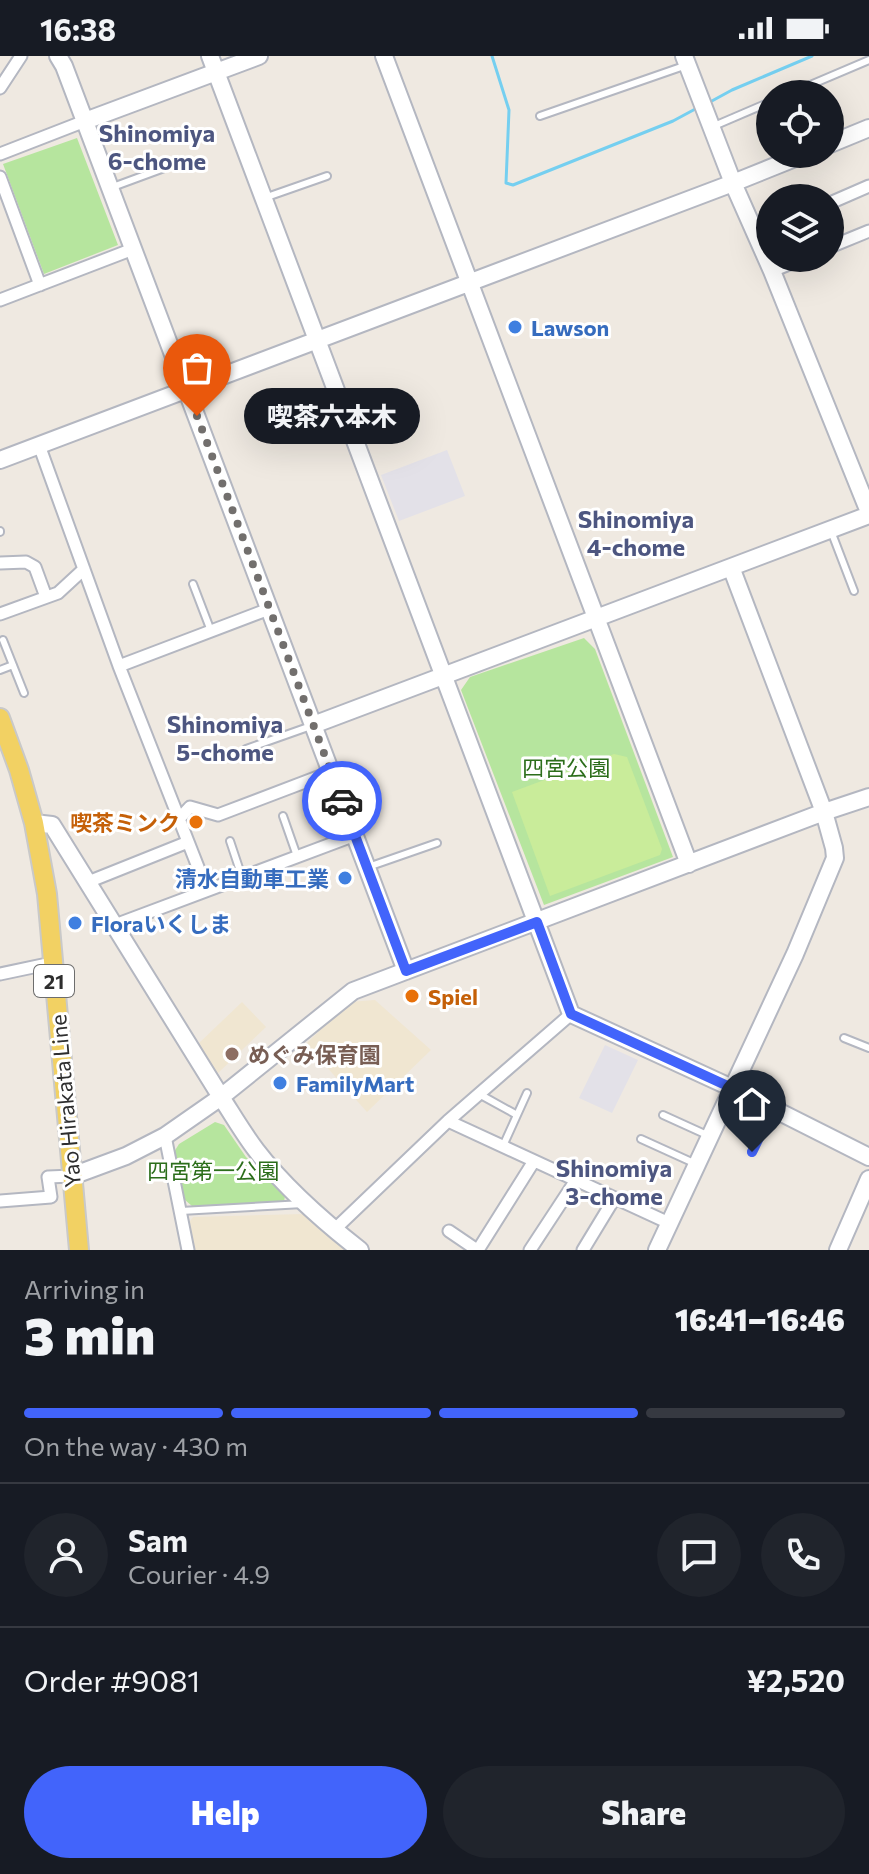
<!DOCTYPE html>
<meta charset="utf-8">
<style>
body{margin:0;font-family:Commissioner,"Noto Sans JP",sans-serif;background:#20242c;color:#f1f3f6;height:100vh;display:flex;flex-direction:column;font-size:30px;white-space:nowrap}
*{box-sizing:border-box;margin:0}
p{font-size:26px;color:#9ea1a6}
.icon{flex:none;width:44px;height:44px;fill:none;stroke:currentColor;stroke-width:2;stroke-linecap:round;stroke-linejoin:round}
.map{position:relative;height:1194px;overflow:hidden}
.details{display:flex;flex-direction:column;background:#171b24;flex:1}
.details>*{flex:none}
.buttons{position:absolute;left:756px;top:24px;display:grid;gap:16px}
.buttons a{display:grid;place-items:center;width:88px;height:88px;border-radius:50%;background:#171b24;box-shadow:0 8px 32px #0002;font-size:40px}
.pin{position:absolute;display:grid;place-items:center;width:68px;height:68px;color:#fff;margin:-82px -34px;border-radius:50% 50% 50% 0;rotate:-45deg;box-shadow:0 0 8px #0007}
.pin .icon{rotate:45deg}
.courier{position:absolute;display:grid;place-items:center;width:80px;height:80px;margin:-40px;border:6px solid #4264fb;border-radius:50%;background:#fff;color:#222;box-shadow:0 2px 10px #0007}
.bubble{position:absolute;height:56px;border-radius:28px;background:#171b24;box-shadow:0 8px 32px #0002;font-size:26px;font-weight:800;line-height:56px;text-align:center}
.head em{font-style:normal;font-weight:800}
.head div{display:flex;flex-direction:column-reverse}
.head{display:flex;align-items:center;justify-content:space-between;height:136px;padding:0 24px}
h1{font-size:52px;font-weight:800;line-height:60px}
.bar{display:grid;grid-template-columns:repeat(4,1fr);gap:12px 8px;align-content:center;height:96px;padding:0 24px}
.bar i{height:10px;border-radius:6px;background:#363941}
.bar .on{background:#4264fb}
.bar p{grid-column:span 4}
.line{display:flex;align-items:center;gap:20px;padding:0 24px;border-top:2px solid #363941}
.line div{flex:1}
.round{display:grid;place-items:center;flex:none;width:84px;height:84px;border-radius:42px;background:#20242c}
.action{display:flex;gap:16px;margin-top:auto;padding:16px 24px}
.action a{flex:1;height:92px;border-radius:48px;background:#4264fb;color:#fff;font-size:32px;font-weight:800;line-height:92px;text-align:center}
.action a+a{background:#20242c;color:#f1f3f6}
.status{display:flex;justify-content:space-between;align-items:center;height:56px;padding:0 40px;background:#171b24;direction:ltr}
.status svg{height:22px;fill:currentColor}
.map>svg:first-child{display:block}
</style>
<div class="status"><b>16:38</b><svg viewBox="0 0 49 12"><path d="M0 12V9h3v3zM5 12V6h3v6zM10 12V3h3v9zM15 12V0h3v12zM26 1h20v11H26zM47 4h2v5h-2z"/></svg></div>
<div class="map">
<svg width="869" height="1194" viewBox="0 0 869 1194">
<rect width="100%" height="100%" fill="#efe9e1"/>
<path fill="#e3e1e8" d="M447 394 465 440 399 465 381 419Z
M605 989 638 1004 612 1057 579 1042Z"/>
<path fill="#f0e6d1" d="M375 944 431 994 367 1056 306 988 349 946Z
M242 946 266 971 216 1019 198 988Z
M304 1158 348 1194H194L188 1168 193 1161Z"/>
<path fill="#b6e59e" d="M77 82 118 189 44 218 3 108Z
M584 582 595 593 673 801 544 849 461 634 470 621Z
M215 1066 224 1069 246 1101 285 1139 284 1147 192 1150 185 1144 174 1096 179 1088Z"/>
<path fill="#c9ec9a" d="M614 698 627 701 662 793 660 799 550 840 512 736Z"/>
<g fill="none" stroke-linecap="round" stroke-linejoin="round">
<path stroke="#75cff0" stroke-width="3" d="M492 0 509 54 506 127 513 129 673 65 699 51
M710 46 732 34 812 0"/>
<defs>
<path id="lane" d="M789 38 869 4
M540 60 684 10
M714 70 770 46
M110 132 167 111
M267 141 327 120
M0 475V476
M831 475 854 535
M193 528 211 575
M3 584 24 637
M0 614 13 609
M246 693 311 670
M283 760 297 800
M230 785 242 821
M368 811 437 787
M844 982 869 992
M479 1038 517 1059
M663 1059 707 1079
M641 1083 696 1108
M503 1090 527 1037
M752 1096 772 1056
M181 1155 303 1148"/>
<path id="street" d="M0 32 21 0
M0 98 85 65
M0 121 40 229
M830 147 869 130
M830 191 869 175
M772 215 804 202
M0 244 133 193
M39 389 119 610 207 834
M0 507 26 506 35 511 46 541
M0 558 58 537 84 513
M119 610 269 553
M179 763 190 751 218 759 331 716
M88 826 188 786
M115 869 355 779
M0 918 52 907
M448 1065 669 1167
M165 1080 188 1194
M0 1145 51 1141 48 1121 72 1120
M334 1174 448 1065 571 958
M449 1175 477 1194
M478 1194 534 1105
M530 1194 576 1124
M583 1194 614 1143"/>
<path id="secondary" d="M58 0 64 10 406 915
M210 0 571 958 732 1032 869 1101
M384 0 689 808
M684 0 733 127 772 215 869 456
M85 65 259 0
M830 88 869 72
M0 404 733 127 805 98
M313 669 869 459
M34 767 52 769 221 1041 165 1080 126 1100 72 1120
M360 1194C323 1165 285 1132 256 1094 243 1077 232 1058 221 1041L353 935 824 756 869 741
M657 1194 795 898 835 802 834 792 824 756 731 511
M838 1194 869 1123"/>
<path id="primary" d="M0 662 19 714 34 767 47 838 79 1194"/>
</defs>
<use href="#lane" stroke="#b4b7c1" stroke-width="10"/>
<use href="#street" stroke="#b4b7c1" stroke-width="15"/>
<use href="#secondary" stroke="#b4b7c1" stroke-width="20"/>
<use href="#primary" stroke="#c9c9c9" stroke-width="22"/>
<use href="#lane" stroke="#fff" stroke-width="6"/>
<use href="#street" stroke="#fff" stroke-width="11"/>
<use href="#secondary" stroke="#fff" stroke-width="16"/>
<use href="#primary" stroke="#f2d163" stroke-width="18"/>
</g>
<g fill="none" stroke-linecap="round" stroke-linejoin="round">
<path stroke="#726f6d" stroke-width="8" stroke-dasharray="0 14.4" d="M197 360 342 745"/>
<path stroke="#4264fb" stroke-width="10" d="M342 745 406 915 537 866 571 958 732 1032 773 1053 752 1096"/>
</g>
<g fill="#3f7fe0" stroke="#fff" stroke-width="3">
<circle cx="515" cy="271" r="8"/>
<circle cx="345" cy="822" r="8"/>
<circle cx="75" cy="867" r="8"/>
<circle cx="280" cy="1027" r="8"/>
</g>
<g fill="#e8710a" stroke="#fff" stroke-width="3">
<circle cx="196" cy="766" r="8"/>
<circle cx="412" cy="940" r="8"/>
</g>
<circle fill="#8d6e63" stroke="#fff" stroke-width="3" cx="232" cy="998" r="8"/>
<g text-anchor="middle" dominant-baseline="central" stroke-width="6" stroke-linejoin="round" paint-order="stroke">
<rect fill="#fff" stroke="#6d6d6d" stroke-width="2" x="34" y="909" width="40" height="32" rx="6"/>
<g font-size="20" font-weight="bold" fill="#2e2e2e">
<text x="54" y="925">21</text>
</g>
<g font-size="22" font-weight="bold" fill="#366cbe" stroke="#fff" text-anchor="start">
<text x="531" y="271">Lawson</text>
<text x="329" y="822" text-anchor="end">清水自動車工業</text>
<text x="91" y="867">Floraいくしま</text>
<text x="296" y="1027">FamilyMart</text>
</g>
<g font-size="22" fill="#2c6e1b" stroke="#fff">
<text x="566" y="711">四宮公園</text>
<text x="213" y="1114">四宮第一公園</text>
</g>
<g font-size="22" font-weight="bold" fill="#c56008" stroke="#fff" text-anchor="end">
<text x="180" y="766">喫茶ミンク</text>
<text x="428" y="940" text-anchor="start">Spiel</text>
</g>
<g font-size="22" font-weight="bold" fill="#785e54" stroke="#fff" text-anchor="start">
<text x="248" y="998">めぐみ保育園</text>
</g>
<g font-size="22" fill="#2e2e2e" stroke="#fff">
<text transform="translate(65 1045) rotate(-95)">Yao Hirakata Line</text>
</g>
<g font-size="24" font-weight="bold" fill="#4d5680" stroke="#fff">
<text x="157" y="76">Shinomiya<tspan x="157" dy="28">6-chome</tspan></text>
<text x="636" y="462">Shinomiya<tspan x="636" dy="28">4-chome</tspan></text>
<text x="225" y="667">Shinomiya<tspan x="225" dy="28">5-chome</tspan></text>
<text x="614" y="1111">Shinomiya<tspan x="614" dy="28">3-chome</tspan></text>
</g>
</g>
</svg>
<div class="buttons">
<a><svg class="icon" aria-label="locate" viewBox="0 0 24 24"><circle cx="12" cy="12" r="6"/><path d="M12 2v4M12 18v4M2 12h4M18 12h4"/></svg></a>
<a><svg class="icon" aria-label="layers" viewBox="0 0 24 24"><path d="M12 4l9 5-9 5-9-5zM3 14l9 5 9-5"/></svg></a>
</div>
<div class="pin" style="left:197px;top:360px;background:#ea580c"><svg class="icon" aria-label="bag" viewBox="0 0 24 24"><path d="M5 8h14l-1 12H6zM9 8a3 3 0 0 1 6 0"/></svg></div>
<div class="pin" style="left:752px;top:1096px;background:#1f2937"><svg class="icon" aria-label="home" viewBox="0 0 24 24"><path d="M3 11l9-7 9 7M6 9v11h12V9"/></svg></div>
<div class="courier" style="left:342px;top:745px"><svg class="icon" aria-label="car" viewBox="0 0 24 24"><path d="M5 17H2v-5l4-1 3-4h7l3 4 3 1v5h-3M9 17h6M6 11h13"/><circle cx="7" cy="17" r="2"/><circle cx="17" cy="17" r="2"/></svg></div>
<div class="bubble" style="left:244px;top:332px;width:176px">喫茶六本木</div>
</div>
<section class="details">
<div class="head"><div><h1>3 min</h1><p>Arriving in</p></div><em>16:41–16:46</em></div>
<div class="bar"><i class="on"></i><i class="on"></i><i class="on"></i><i></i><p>On the way · 430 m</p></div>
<div class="line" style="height:144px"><a class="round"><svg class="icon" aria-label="person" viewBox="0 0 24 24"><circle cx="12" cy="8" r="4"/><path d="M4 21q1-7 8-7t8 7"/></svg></a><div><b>Sam</b><p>Courier · 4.9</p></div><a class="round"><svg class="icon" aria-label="chat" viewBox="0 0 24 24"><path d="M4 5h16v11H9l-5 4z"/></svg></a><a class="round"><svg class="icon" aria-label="phone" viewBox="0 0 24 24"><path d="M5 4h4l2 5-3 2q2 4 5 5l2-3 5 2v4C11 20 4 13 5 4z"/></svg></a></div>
<div class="line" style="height:104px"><div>Order #9081</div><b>¥2,520</b></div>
<div class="action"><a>Help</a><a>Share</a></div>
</section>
